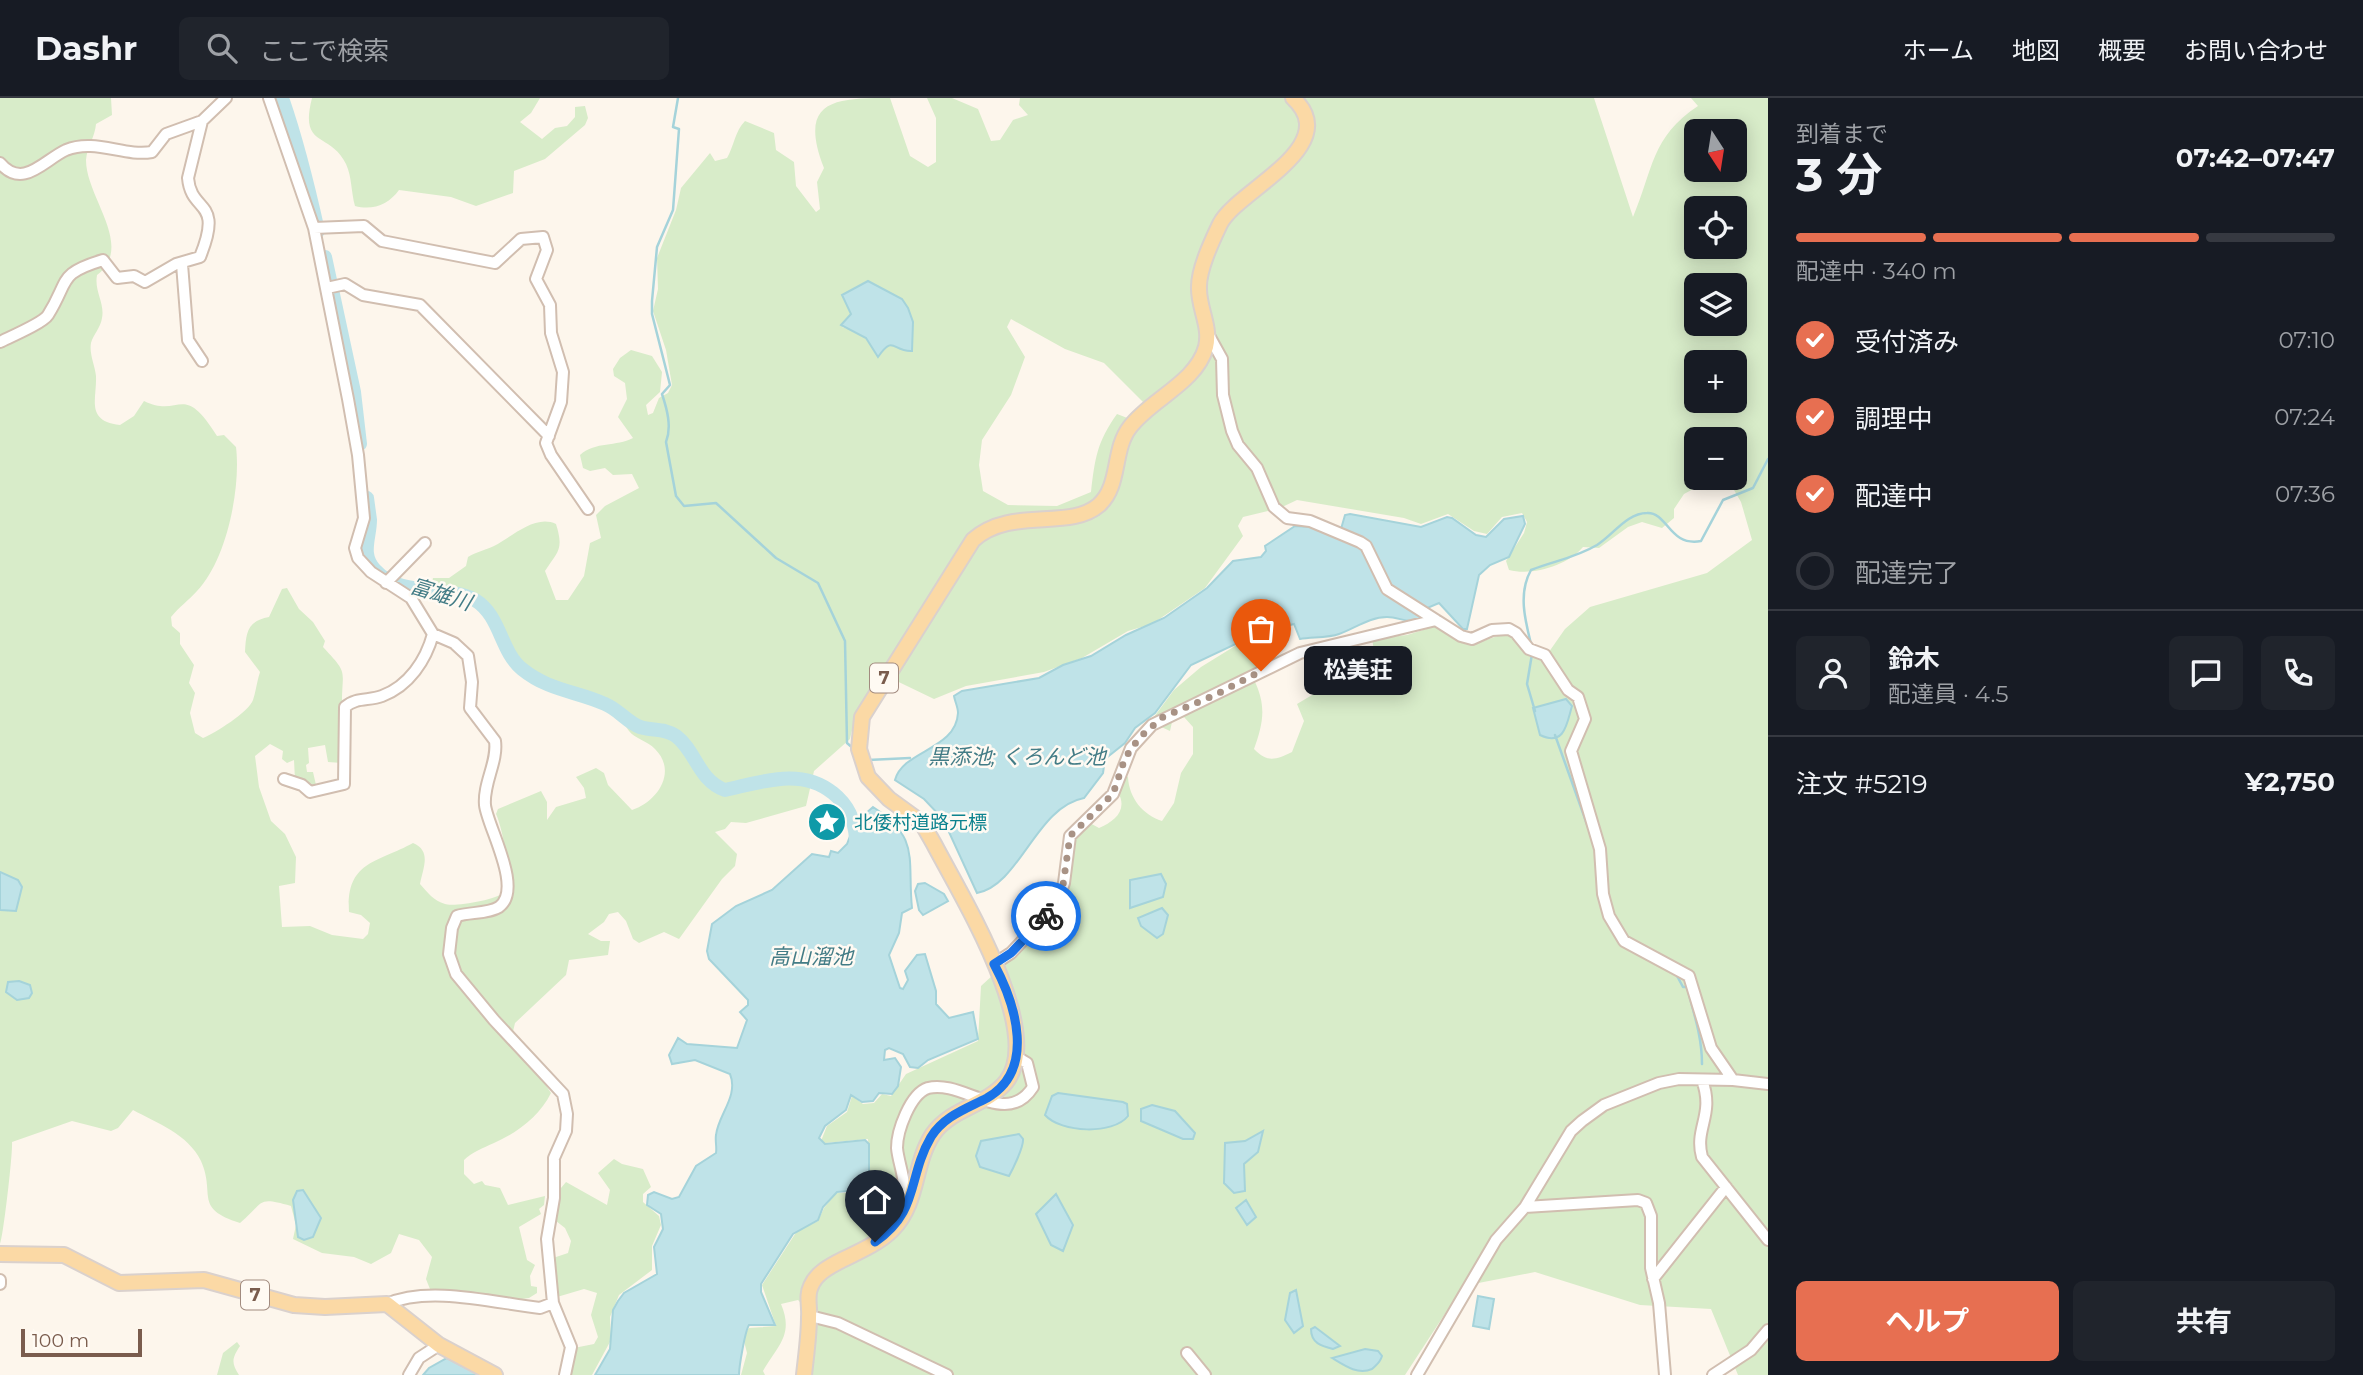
<!DOCTYPE html>
<html lang="ja">
<meta charset="utf-8">
<style>
body{margin:0;font-family:Montserrat,"Noto Sans JP",sans-serif;background:#20242c;color:#f1f3f6;height:100vh;display:flex;flex-direction:column;font-size:26px;white-space:nowrap}
*{box-sizing:border-box;margin:0}
p{font-size:23px;color:#9ea1a6}
.icon{flex:none;width:38px;height:38px;fill:none;stroke:currentColor;stroke-width:2;stroke-linecap:round;stroke-linejoin:round}
.map{position:relative;flex:1;overflow:hidden}
.sheet{display:flex;flex-direction:column;background:#171b24;width:595px}
.sheet>*{flex:none}
.needle{width:46px;rotate:168deg}
.buttons{position:absolute;left:1684px;top:21px;display:grid;gap:14px}
.buttons a{display:grid;place-items:center;width:63px;height:63px;border-radius:10px;background:#171b24;box-shadow:0 4px 18px #0003;font-size:35px}
.scale{position:absolute;left:21px;bottom:18px;width:121px;box-sizing:border-box;padding-left:7px;border:4px solid #7a5c4d;border-top:0;font-size:19px;line-height:24px;white-space:nowrap;color:#7a5c4d;-webkit-text-stroke:5px #fffaf3;paint-order:stroke}
.pin{position:absolute;display:grid;place-items:center;width:60px;height:60px;color:#fff;margin:-72px -30px;border-radius:50% 50% 50% 0;rotate:-45deg;box-shadow:0 0 7px #0007}
.pin .icon{rotate:45deg}
.courier{position:absolute;display:grid;place-items:center;width:70px;height:70px;margin:-35px;border:5px solid #1a73e8;border-radius:50%;background:#fff;color:#222;box-shadow:0 2px 9px #0007}
.bubble{position:absolute;height:49px;border-radius:10px;background:#171b24;box-shadow:0 4px 18px #0003;font-size:23px;font-weight:700;line-height:49px;text-align:center}
.overview em{font-style:normal;font-weight:700}
.overview div{display:flex;flex-direction:column-reverse}
.overview{display:flex;align-items:center;justify-content:space-between;height:119px;padding:0 28px}
h1{font-size:46px;font-weight:700;line-height:52px}
.bar{display:grid;grid-template-columns:repeat(4,1fr);gap:10px 7px;align-content:center;height:84px;padding:0 28px}
.bar i{height:9px;border-radius:5px;background:#363941}
.bar .selected{background:#e76f51}
.bar p{grid-column:span 4}
.line{display:flex;align-items:center;gap:18px;padding:0 28px;border-top:2px solid #363941}
.line div{flex:1}
.round{display:grid;place-items:center;flex:none;width:74px;height:74px;border-radius:10px;background:#20242c}
ol{padding:0 28px;list-style:none}
li{display:flex;align-items:center;gap:21px;height:77px}
li p{margin-inline-start:auto}
li .icon{padding:7px;border-radius:50%;background:#e76f51;color:#fff;stroke-width:4}
li:last-child{color:#9ea1a6}
li i{width:38px;height:38px;border:4px solid #363941;border-radius:50%}
.action{display:flex;gap:14px;margin-top:auto;padding:14px 28px}
.action a{flex:1;height:80px;border-radius:10px;background:#e76f51;color:#fff;font-size:28px;font-weight:700;line-height:80px;text-align:center}
.action a+a{background:#20242c;color:#f1f3f6}
header{display:flex;align-items:center;gap:42px;box-sizing:border-box;height:98px;padding:0 35px;background:#171b24;border-bottom:2px solid #363941}
header strong{font-size:33px}
nav{display:flex;gap:38px;margin-inline-start:auto;font-size:24px}
.search{width:490px;height:63px;background:#20242c;display:flex;align-items:center;gap:18px;box-sizing:border-box;padding:0 24px;border-radius:10px;color:#9ea1a6;font-size:26px}
main{display:flex;flex:1;min-height:0}
.map>svg:first-child{display:block}
</style>
<header>
<strong>Dashr</strong>
<div class="search"><svg class="icon" aria-label="search" viewBox="0 0 24 24"><circle cx="10" cy="10" r="6"/><path d="M15 15l6 6"/></svg>ここで検索</div>
<nav><a>ホーム</a><a>地図</a><a>概要</a><a>お問い合わせ</a></nav>
</header>
<main>
<div class="map">
<svg width="1768" height="1277" viewBox="0 0 1768 1277">
<rect width="100%" height="100%" fill="#fdf6ec"/>
<path fill="#d8ecc9" fill-rule="evenodd" d="M0 0H111L112 17 96 26C95 39 87 49 86 62 86 100 135 148 97 177 94 193 105 205 102 220 101 229 93 237 91 245 89 256 95 267 96 278 97 301 85 323 120 327L134 318 144 303C181 321 182 282 217 338L224 337 236 349C241 389 227 462 197 493 189 502 179 509 171 519L172 528 180 535V546L194 567 189 585 195 595 190 615 195 635 203 640C215 635 249 614 253 602 256 593 257 583 260 574L245 554C246 535 247 523 269 519L282 491 287 490 299 511 313 524 325 543 323 549C349 577 342 570 342 605L339 607 342 665 328 664 325 647 308 650 309 665 306 667 307 674H313L316 687 295 682 294 662 287 665 282 661 283 653 270 646 255 658 259 689 271 723 285 736 296 759 295 785 279 788 282 829 310 828 332 837 363 841 368 836 370 825 361 817 349 814C346 763 377 765 413 745 432 753 423 770 420 786 427 794 434 803 445 806 453 809 497 802 502 795 513 782 503 731 496 716L498 711 541 693 547 704V722L556 709 586 700 584 690 576 679 596 670 604 675 608 687 632 712C657 704 678 674 655 651 648 643 635 641 629 633 621 622 615 608 601 602 595 599 587 599 580 597 562 592 543 583 527 572 505 556 504 523 485 504 470 489 449 496 432 484L433 480H449L466 468 468 459C476 454 485 452 494 448 512 439 535 416 556 426 564 452 558 453 545 473L556 502H568L584 478 590 445 601 440 596 417 605 408 639 390 632 376 613 377 605 370 590 373 583 370 580 357C596 343 616 349 633 340L618 319 627 301 625 285 614 278 613 271 620 260 631 252 652 258 662 274 660 294 646 307 648 317 653 315 659 300 668 295 672 287 666 252 653 213 658 191 657 160 676 112 681 90 710 55 715 63 727 60C734 48 735 33 745 23L774 35 776 52 794 64 796 88 816 114 820 111 817 84 824 70C797 1 836 0 890 0L910 58 928 69 936 64V20L927 0H952L978 11 991 43 1000 42 1013 22 1028 17 1019 7 1020 0H1594L1633 119C1653 72 1651 39 1698 8L1691 0H1768V1277H1738L1711 1211 1640 1207 1535 1174 1463 1188 1405 1277H809L803 1207 798 1202 781 1206C794 1237 778 1247 763 1273L765 1277H741L747 1255 743 1239 749 1230 776 1228 762 1187 797 1133 818 1123 824 1110 836 1095H848L854 1117 874 1115 879 1111 876 1088 870 1079 868 1041 825 1045 821 1043 827 1028 847 1014 852 998 863 1006 874 1005 882 996 891 998 906 976 978 943 981 888 1019 853 1061 806 1071 744 1088 724 1099 730C1115 723 1128 712 1118 694L1124 676 1128 679C1129 700 1143 717 1162 723L1174 705 1181 675 1193 656V629L1184 619 1172 624 1170 633 1155 626 1154 619 1174 592 1201 569 1248 540 1285 533 1289 542 1254 582C1267 608 1263 626 1254 651 1268 665 1275 662 1292 654L1304 623 1297 606 1334 584 1338 577 1337 559 1345 555 1374 552 1372 541 1407 537 1436 528 1466 545 1475 546 1506 535 1544 561 1565 531 1590 509 1707 475 1752 442 1741 404 1727 380H1734V341H1696V380H1707L1708 383 1684 396 1674 411V420L1662 430 1642 424 1628 429 1599 450 1583 449C1567 468 1532 478 1509 472L1506 463 1524 435 1527 424 1522 415 1502 419 1487 436 1474 433 1448 416 1421 426 1404 420 1297 402 1280 410 1243 419 1238 428 1243 438 1205 490 1152 526 1128 533 1082 560 1044 574 966 588 934 601 880 575 856 614 850 641 814 673 806 708 746 725 731 724 725 731 715 734 737 756 735 768 722 781 679 841 664 834 639 845 633 841 626 823 618 814 609 816 604 824 588 836 601 843H610L608 857 569 862 566 877 515 925 510 946 539 977 551 995C539 1019 518 1034 494 1045 483 1050 472 1054 464 1062V1076L474 1086 482 1083 485 1087 500 1090 508 1107 545 1098 544 1107 539 1111 541 1116 519 1129 527 1162 535 1167 530 1178 531 1188 537 1189V1195L529 1200 515 1202 430 1191 426 1181 432 1159 419 1142 399 1136 391 1155 371 1166 354 1159 322 1155 293 1141 296 1127 291 1108C256 1098 265 1104 240 1125 193 1110 216 1097 201 1063 188 1036 157 1025 133 1012L118 1030 111 1033 72 1023 12 1044C13 1055 3 1141 0 1146ZM1696 33H1734V72H1696ZM1696 110H1734V149H1696ZM868 183 902 201 913 224V251L904 252 891 246 885 248 880 257 862 236 842 229 851 217 842 197ZM1696 187H1734V226H1696ZM1011 221 1065 251 1104 265 1145 306 1130 321 1117 316C1097 344 1095 360 1091 394L1057 408 1008 407 983 393 979 367 982 342 1011 297 1025 259 1007 229ZM1696 264H1734V303H1696Z
M312 0H540L531 15 520 24 542 41 555 30 567 28 575 19V9L585 8 588 20 585 27 545 61 514 73 513 95 476 108 451 99 399 92C389 106 373 113 355 108 351 94 352 79 346 66 330 33 299 51 312 0Z
M614 1061 622 1066 643 1071 651 1089 643 1096V1104L659 1118 661 1127 652 1148V1172L619 1197 610 1219 611 1242 592 1277H568L574 1250 594 1246 598 1239 591 1217 597 1195 584 1191 557 1199 550 1161 568 1155 571 1143 565 1130 556 1123 561 1090 566 1084 607 1107 610 1092 598 1075Z
M237 1244 240 1248C232 1260 231 1265 239 1277H217L223 1255Z"/>
<path fill="#bfe3e8" stroke="#a5d3da" stroke-width="2" d="M868 183 902 201 908 210 913 224 912 253C892 254 894 236 878 259L866 240 841 227 851 216 842 197Z
M1350 416 1421 429 1447 419 1452 420 1476 437 1486 439 1504 421 1523 418 1525 426 1509 459 1490 467 1479 477 1467 531H1463L1439 505 1420 513 1424 517C1410 529 1402 519 1387 519 1369 519 1354 531 1339 536 1328 540 1312 539 1300 541L1294 526 1239 540 1240 544 1191 567 1155 615 1135 630 1125 645 1105 661 1103 675 1084 700C1036 709 1020 787 977 795L943 721 924 701 895 682C903 652 956 652 958 615 958 609 955 604 954 598L962 593 1039 580 1063 567 1091 558 1126 537 1164 520 1207 490 1233 463 1261 459 1266 453 1265 448 1295 428 1341 431 1345 417Z
M1566 601 1572 608C1567 625 1565 649 1540 637L1533 610Z
M873 709C921 740 907 761 912 810L902 815 899 835 889 857 900 890 903 891 908 882 905 873 917 857 925 856 936 893V906L949 920 973 914 978 941 928 962 918 970 910 969 903 956 889 950 885 952 884 962 895 960 901 969 898 988 892 996 879 995 873 1003 862 1004 851 997 846 1012 825 1028 819 1040 825 1046 865 1042 869 1046V1079L875 1090 877 1111 854 1116 848 1093 837 1094 823 1109 818 1122 793 1136 761 1186V1194L775 1227H749C745 1233 739 1269 739 1277H595L610 1251 613 1212 618 1203 624 1195 657 1176 654 1149 663 1131 661 1116 647 1107 648 1097 654 1094 672 1101 679 1099 696 1068 716 1055C717 1049 715 1043 716 1037 718 1017 739 998 730 976L695 962 672 966 669 957 678 940 687 946 737 950 747 922 740 914 748 907V902L709 861 707 853 712 826 736 808 772 792 812 756 829 759 831 753 838 755 847 746 855 725Z
M0 774 18 782 22 789 16 813 0 812Z
M1161 776 1166 786 1163 799 1130 810V782Z
M925 785 944 796 948 803 923 817 919 812 915 793 918 786Z
M1162 810 1168 817 1163 836 1157 840 1141 828 1138 820Z
M19 883 30 887 32 895 29 900 17 902 6 894 8 884Z
M1058 995 1123 1004 1127 1006 1128 1018C1113 1037 1061 1035 1045 1017L1052 998Z
M1152 1007 1175 1013 1195 1035 1193 1041H1183L1141 1023V1011Z
M1263 1033 1258 1054 1244 1066 1245 1093 1234 1095 1224 1085 1225 1045 1245 1043Z
M1019 1036 1023 1041C1024 1048 1013 1071 1009 1078L980 1069 976 1058 981 1043Z
M303 1092 321 1120 313 1139 304 1142 298 1139 293 1102 297 1093Z
M1056 1096 1073 1127 1063 1153 1051 1147 1036 1116Z
M1246 1102 1256 1119 1247 1127 1236 1110Z
M1296 1192 1303 1228 1294 1235 1285 1222 1290 1195Z
M1478 1198 1494 1201 1489 1231 1473 1228Z
M1315 1229 1340 1248 1333 1251C1321 1248 1311 1245 1311 1231Z
M1365 1251 1378 1253 1382 1258C1380 1265 1377 1266 1372 1271 1358 1277 1345 1268 1332 1260Z
M447 1260 480 1277H423L429 1270Z"/>
<g fill="none" stroke-linecap="round" stroke-linejoin="round">
<path stroke="#a5d3da" stroke-width="2.5" d="M678 0 673 29 679 31 673 112 657 149 652 203V216L670 287 662 296C667 311 672 329 666 344L676 398 684 408 716 405 776 460 818 485 845 543 847 645 855 652
M1531 546C1525 522 1518 495 1531 472 1554 463 1575 460 1597 447 1613 437 1627 415 1647 415 1668 414 1669 449 1701 443L1723 402 1753 390 1768 361
M1532 556 1527 586 1535 613
M1555 637 1588 729
M868 662 910 660
M1676 876 1683 889H1687C1694 916 1702 939 1702 966"/>
<path stroke="#bfe3e8" stroke-width="14" d="M282 0C297 43 308 88 318 133
M325 159 354 294 360 346
M367 400C368 407 369 415 370 422 370 440 360 456 375 472 400 500 448 487 475 502 501 518 500 553 522 571 549 593 577 593 605 606 618 611 628 625 640 629 652 633 665 630 676 638 696 653 698 682 725 692 762 684 801 669 833 695 848 707 855 723 856 741"/>
<defs>
<path id="minor" d="M269 0 314 130 348 301 358 357 364 420 355 450 358 460 371 474 411 500 433 536 454 545 468 558 472 584 470 610 495 643C498 664 483 685 485 707 487 728 524 791 499 809 488 816 469 814 457 818L452 830 449 856 456 876 494 922 563 996 567 1016 566 1033 554 1060V1100L547 1141 553 1205 540 1210C495 1205 429 1187 387 1206
M0 65C23 92 44 62 66 52 95 40 124 59 152 54L166 36 202 23 226 0
M314 130 364 128 382 143 495 165 521 141 543 139 547 152 536 181 550 207 551 235 563 274 561 304 546 345 551 357 588 411
M182 166 188 242 202 263
M327 190 345 186 363 197 420 207 549 338
M1207 234 1222 261 1223 297 1232 333 1238 347 1257 370 1274 409 1287 420 1310 423 1360 444 1366 448 1387 491 1461 538 1472 541 1492 532 1509 531 1516 535 1529 551 1545 557 1568 592 1578 599 1585 621 1571 653 1600 751 1603 796 1609 818 1624 843 1689 878 1711 950 1733 982 1679 981 1659 985 1604 1007 1582 1023 1571 1033 1525 1109 1496 1142 1417 1277
M0 244C10 239 43 225 48 217 70 182 57 176 103 162L117 180 134 178 145 184 176 166 200 159C224 100 191 116 188 80L202 23
M386 485 425 445
M284 681 302 687 310 694 344 686 345 609C356 599 369 603 382 598 409 588 426 562 433 536
M994 866 1011 855 1057 806 1064 785 1070 738 1113 696 1131 650 1152 627 1300 555 1436 522
M1702 982C1715 1017 1694 1030 1702 1059L1768 1142
M1733 982 1768 986
M1525 1109 1638 1102 1646 1105 1651 1118V1170L1659 1205 1665 1277
M905 1113C902 1104 905 1096 904 1087 903 1074 898 1062 897 1050 897 1033 910 996 928 990 963 981 1006 1031 1033 989L1027 965 1017 959
M1653 1181 1726 1089
M0 1182V1186
M553 1205 571 1249 565 1277
M810 1218 838 1225 947 1277
M1187 1255 1205 1277
M409 1277 419 1260 439 1247
M1713 1277 1751 1252 1768 1232"/>
<path id="major" d="M0 1156 64 1157 119 1185 204 1182 294 1207 325 1209 387 1206 439 1247 495 1277
M804 1277C806 1258 809 1238 809 1219 810 1208 806 1198 811 1188 816 1176 827 1170 838 1164 856 1155 878 1146 892 1132 919 1105 913 1066 933 1036 951 1010 986 1008 1006 984 1046 934 960 796 934 746L922 725 889 701 868 679 859 651 862 619 973 442C1011 408 1069 433 1099 407 1121 387 1112 352 1130 329 1151 301 1196 285 1206 249 1211 229 1199 211 1199 191 1198 172 1212 143 1220 126 1237 92 1345 49 1293 0"/>
</defs>
<use href="#minor" stroke="#d1beb0" stroke-width="14"/>
<use href="#major" stroke="#dad1cd" stroke-width="18"/>
<use href="#minor" stroke="#fff" stroke-width="10"/>
<use href="#major" stroke="#fbd9a5" stroke-width="14"/>
</g>
<g fill="none" stroke-linecap="round" stroke-linejoin="round">
<path stroke="#a89285" stroke-width="7" stroke-dasharray="0 12.6" d="M1046 818 1062 794 1070 738 1113 696 1125 660 1139 640 1163 619 1215 597 1261 573"/>
<path stroke="#1a73e8" stroke-width="9" d="M875 1144C920 1113 907 1080 931 1039 944 1018 966 1011 987 1000 1036 972 1016 907 994 866L1011 855 1046 818"/>
</g>
<defs>
<symbol id="sight-disc" viewBox="-11 -11 22 22"><circle r="9.5" fill="#0f9aa8" stroke="#fffaf3"/><path d="M0-6L1.8-2.2L6-1.7L2.9 1.2L3.7 5.4L0 3.3L-3.7 5.4L-2.9 1.2L-6-1.7L-1.8-2.2Z" fill="#fff"/></symbol>
</defs>
<g fill-rule="evenodd">
<use href="#sight-disc" x="805" y="702" width="44" height="44"/>
</g>
<g text-anchor="middle" dominant-baseline="central" stroke-width="5" stroke-linejoin="round" paint-order="stroke">
<g fill="#fffaf3" stroke="#a28b7f" stroke-width="2">
<rect x="870" y="565.5" width="28" height="29" rx="5"/>
<rect x="241" y="1182.5" width="28" height="29" rx="5"/>
</g>
<g font-size="18" font-weight="bold" fill="#7a5c4d">
<text x="884" y="580">7</text>
<text x="255" y="1197">7</text>
</g>
<g font-size="19" fill="#0d838f" stroke="#fffaf3" text-anchor="start">
<text x="854" y="724">北倭村道路元標</text>
</g>
<g font-size="21" font-style="italic" fill="#437c86" stroke="#fffaf3">
<text transform="translate(441 496) rotate(17)">富雄川</text>
<text x="1017" y="658">黒添池; くろんど池</text>
<text x="811" y="858">高山溜池</text>
</g>
</g>
</svg>
<div class="buttons">
<a><svg class="needle" viewBox="-14 -14 28 28"><path d="M0-13l5 13h-10z" fill="#e53935"/><path d="M0 13l5-13h-10z" fill="#9ea1a6"/></svg></a>
<a><svg class="icon" aria-label="locate" viewBox="0 0 24 24"><circle cx="12" cy="12" r="6"/><path d="M12 2v4M12 18v4M2 12h4M18 12h4"/></svg></a>
<a><svg class="icon" aria-label="layers" viewBox="0 0 24 24"><path d="M12 4l9 5-9 5-9-5zM3 14l9 5 9-5"/></svg></a>
<a>+</a>
<a>−</a>
</div>
<div class="scale">100 m</div>
<div class="pin" style="left:1261px;top:573px;background:#ea580c"><svg class="icon" aria-label="bag" viewBox="0 0 24 24"><path d="M5 8h14l-1 12H6zM9 8a3 3 0 0 1 6 0"/></svg></div>
<div class="pin" style="left:875px;top:1144px;background:#1f2937"><svg class="icon" aria-label="home" viewBox="0 0 24 24"><path d="M3 11l9-7 9 7M6 9v11h12V9"/></svg></div>
<div class="courier" style="left:1046px;top:818px"><svg class="icon" aria-label="bike" viewBox="0 0 24 24"><circle cx="6" cy="16" r="4"/><circle cx="18" cy="16" r="4"/><path d="M6 16l4-8h5l3 8M10 8l3 8H6M13 5h3"/></svg></div>
<div class="bubble" style="left:1304px;top:548px;width:108px">松美荘</div>
</div>
<section class="sheet">
<div class="overview"><div><h1>3 分</h1><p>到着まで</p></div><em>07:42–07:47</em></div>
<div class="bar"><i class="selected"></i><i class="selected"></i><i class="selected"></i><i></i><p>配達中 · 340 m</p></div>
<ol>
<li><svg class="icon" aria-label="check" viewBox="0 0 24 24"><path d="M5 12l5 5 9-10"/></svg>受付済み<p>07:10</p></li>
<li><svg class="icon" aria-label="check" viewBox="0 0 24 24"><path d="M5 12l5 5 9-10"/></svg>調理中<p>07:24</p></li>
<li><svg class="icon" aria-label="check" viewBox="0 0 24 24"><path d="M5 12l5 5 9-10"/></svg>配達中<p>07:36</p></li>
<li><i></i>配達完了</li>
</ol>
<div class="line" style="height:126px"><a class="round"><svg class="icon" aria-label="person" viewBox="0 0 24 24"><circle cx="12" cy="8" r="4"/><path d="M4 21q1-7 8-7t8 7"/></svg></a><div><b>鈴木</b><p>配達員 · 4.5</p></div><a class="round"><svg class="icon" aria-label="chat" viewBox="0 0 24 24"><path d="M4 5h16v11H9l-5 4z"/></svg></a><a class="round"><svg class="icon" aria-label="phone" viewBox="0 0 24 24"><path d="M5 4h4l2 5-3 2q2 4 5 5l2-3 5 2v4C11 20 4 13 5 4z"/></svg></a></div>
<div class="line" style="height:91px"><div>注文 #5219</div><b>¥2,750</b></div>
<div class="action"><a>ヘルプ</a><a>共有</a></div>
</section>
</main>
